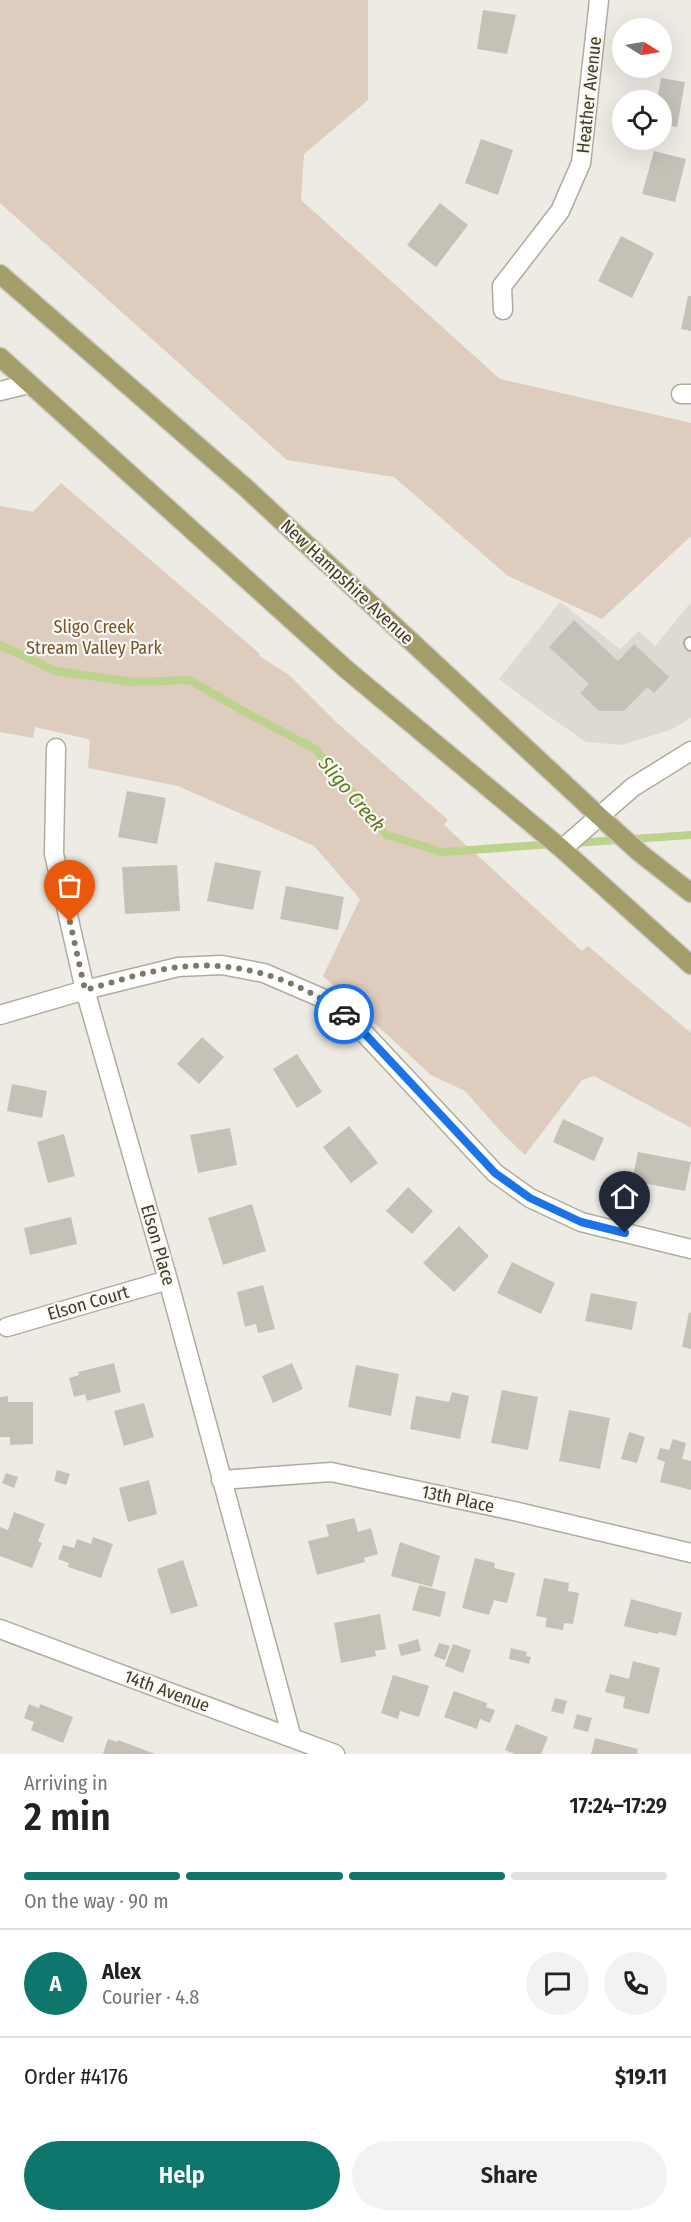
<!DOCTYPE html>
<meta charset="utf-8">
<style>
body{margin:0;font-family:"Fira Sans Condensed",sans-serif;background:#f2f2f2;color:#222;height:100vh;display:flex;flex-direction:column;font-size:22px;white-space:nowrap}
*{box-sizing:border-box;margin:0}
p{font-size:20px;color:#767676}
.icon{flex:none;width:33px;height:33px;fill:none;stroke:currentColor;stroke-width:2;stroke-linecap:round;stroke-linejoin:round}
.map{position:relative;height:1754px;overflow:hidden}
.panel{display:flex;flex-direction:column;background:#fff;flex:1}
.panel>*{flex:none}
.needle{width:39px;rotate:101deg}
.buttons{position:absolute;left:612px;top:18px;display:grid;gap:12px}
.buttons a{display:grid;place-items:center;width:60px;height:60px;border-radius:50%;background:#fff;box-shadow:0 6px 24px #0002;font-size:30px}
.pin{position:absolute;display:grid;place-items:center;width:51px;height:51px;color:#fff;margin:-62px -26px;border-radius:50% 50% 50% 0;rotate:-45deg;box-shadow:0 0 6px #0007}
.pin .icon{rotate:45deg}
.courier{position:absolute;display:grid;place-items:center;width:60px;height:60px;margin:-30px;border:4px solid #1a73e8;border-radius:50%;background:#fff;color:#222;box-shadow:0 2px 8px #0007}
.overview em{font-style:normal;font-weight:600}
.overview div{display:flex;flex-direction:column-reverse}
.overview{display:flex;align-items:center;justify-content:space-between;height:102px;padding:0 24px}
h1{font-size:39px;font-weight:600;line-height:45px}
.bar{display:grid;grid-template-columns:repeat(4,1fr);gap:9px 6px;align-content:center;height:72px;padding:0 24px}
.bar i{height:8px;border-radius:4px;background:#e0e0e0}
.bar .on{background:#0f766e}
.bar p{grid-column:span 4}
.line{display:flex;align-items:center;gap:15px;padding:0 24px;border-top:2px solid #e0e0e0}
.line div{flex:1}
.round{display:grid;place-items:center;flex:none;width:63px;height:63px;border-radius:32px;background:#f2f2f2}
.cta{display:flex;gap:12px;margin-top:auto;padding:12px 24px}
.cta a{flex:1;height:69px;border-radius:36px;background:#0f766e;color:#fff;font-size:24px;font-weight:600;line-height:69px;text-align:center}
.cta a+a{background:#f2f2f2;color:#222}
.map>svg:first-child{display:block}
</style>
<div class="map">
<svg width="691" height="1754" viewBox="0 0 691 1754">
<rect width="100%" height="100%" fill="#eeebe4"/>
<path fill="#dedad3" d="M560 602 620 649 639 631 655 646 691 602V718L670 730 622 745 586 742 547 715 499 679Z"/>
<path fill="#deccbe" d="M0 0H368V100L304 154 301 200 500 379 691 423V536L602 619 508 576 394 477 287 460 0 203Z
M61 483 260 654 259 656 289 675 335 721 448 820 444 825 582 951 588 946 691 1033V1128L594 1076 582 1080 525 1155 502 1133 465 1091 431 1075 323 976 360 899 314 846 178 786 88 768 90 741 88 739 35 727 33 738 0 732V506L33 512Z"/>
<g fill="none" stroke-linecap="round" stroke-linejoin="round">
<path stroke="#bdd28d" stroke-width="8" d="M0 645 56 671 133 682 190 680 243 711 315 749 365 806 386 835 443 852 553 844
M575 843 691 835"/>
</g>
<path fill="#c6c1b7" d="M483 10 516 15 507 54 477 49Z
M661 78 685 82 677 127 662 124V100H657Z
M481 139 513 150 498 195 465 183Z
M654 151 686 159 675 202 642 194Z
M440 203 468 225 436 267 407 245Z
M621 236 654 253 632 298 598 281Z
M688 296H691V331L681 329Z
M574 620 618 661 634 644 669 677 654 693 647 687 624 711H599L580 693 589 684 549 647Z
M127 791 166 798 157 844 118 837Z
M215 862 261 871 253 910 207 901Z
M177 865 180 911 125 914 122 867Z
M286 886 344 897 338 930 280 919Z
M202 1037 224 1057 199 1084 177 1064Z
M297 1054 322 1092 297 1108 273 1069Z
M12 1084 47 1091 42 1118 7 1111Z
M563 1119 604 1138 594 1161 553 1142Z
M349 1126 378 1163 351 1183 323 1147Z
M230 1128 237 1165 198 1173 190 1135Z
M64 1134 75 1176 48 1183 37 1142Z
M638 1152 691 1162 685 1191 632 1181Z
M408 1187 433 1211 412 1234 386 1211Z
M252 1204 266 1251 223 1265 208 1218Z
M71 1217 77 1244 30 1255 24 1228Z
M459 1226 489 1256 454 1292 423 1263Z
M512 1262 555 1283 541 1314 497 1293Z
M263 1285 275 1329 258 1333 256 1324 245 1327 237 1292Z
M591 1293 637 1302 632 1330 585 1321Z
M689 1312 691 1313V1349L682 1347Z
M114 1363 121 1392 87 1401 85 1394 74 1397 69 1378 79 1375 78 1372Z
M292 1363 303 1389 273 1403 262 1376Z
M356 1365 399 1374 391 1416 348 1407Z
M502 1390 538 1397 528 1450 491 1443Z
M452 1392 469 1396 460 1439 410 1429 416 1396 449 1402Z
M8 1396V1402H33V1444L10 1445V1437H0V1397Z
M144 1403 154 1437 124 1446 114 1411Z
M569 1410 610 1418 600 1469 559 1461Z
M629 1432 645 1437 637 1463 621 1459Z
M673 1439 686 1443 682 1459 691 1461V1490L660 1482 665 1462 657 1459 660 1448 669 1450Z
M57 1470 70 1474 66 1485 54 1481Z
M6 1473 18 1477 14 1488 2 1483Z
M149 1480 157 1514 128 1522 119 1488Z
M14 1512 45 1524 38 1541 42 1543 32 1568 0 1556V1527L8 1530Z
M354 1518 358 1532 371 1528 378 1554 364 1558 365 1562 317 1575 308 1541 329 1536 326 1525Z
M93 1537 113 1544 101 1578 68 1567 69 1563 58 1559 63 1545 74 1548 77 1539 91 1544Z
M400 1542 440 1556 432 1587 391 1576Z
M475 1558 495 1563 494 1568 515 1573 507 1603 494 1600 489 1615 462 1608Z
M183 1560 198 1606 171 1614 157 1569Z
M544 1578 569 1583 568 1591 579 1593 573 1624 564 1623 563 1630 545 1627 547 1618 536 1616Z
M419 1585 446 1592 440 1617 412 1610Z
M631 1599 682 1613 676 1636 659 1632 658 1634 624 1626Z
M380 1614 386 1649 375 1651 376 1656 341 1663 334 1623Z
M418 1639 421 1651 401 1656 398 1645Z
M439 1643 450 1646 445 1660 434 1656Z
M453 1644 471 1650 463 1673 445 1666Z
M511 1648 527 1652 526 1656 531 1657 529 1664 509 1659Z
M633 1661 660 1668 649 1714 623 1708 625 1697 605 1692 610 1674 629 1679Z
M393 1675 429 1686 419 1717 400 1711 398 1719 381 1713Z
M454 1691 487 1703 486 1707 495 1710 490 1723 480 1719 477 1729 444 1717Z
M555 1698 567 1701 563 1714 551 1711Z
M29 1704 39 1708 40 1704 73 1717 63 1743 31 1730 34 1722 24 1718Z
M577 1714 592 1718 588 1732 573 1728Z
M516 1724 548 1737 541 1754H515L505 1750Z
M595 1738 638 1749 637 1754H591Z
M108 1739 118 1742V1740L155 1754H105L103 1753Z"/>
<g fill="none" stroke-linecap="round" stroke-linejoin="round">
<defs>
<path id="service" d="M690 643 691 645"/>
<path id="minor" d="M503 310 502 286 560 211 581 163 599 0
M0 391 29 384
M681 394H691
M56 748 54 854 85 990 168 1280 292 1738
M0 1015 85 990 178 967 222 965 264 973 322 998 352 1020 495 1173 530 1198 581 1222 691 1249
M7 1327 168 1280
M221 1480 331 1472 514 1511 691 1553
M0 1629 335 1754"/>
<path id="tertiary" d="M562 849 633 787 691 751"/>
<path id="primary" d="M0 274 246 488 599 816 640 853 691 893
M0 357 347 670 562 849 691 965"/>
</defs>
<use href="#service" stroke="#afac9f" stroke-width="14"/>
<use href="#minor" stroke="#afac9f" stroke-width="21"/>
<use href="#tertiary" stroke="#afac9f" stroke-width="21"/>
<use href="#primary" stroke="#cac8c2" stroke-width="21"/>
<use href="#service" stroke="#fff" stroke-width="10"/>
<use href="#minor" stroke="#fff" stroke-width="18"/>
<use href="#tertiary" stroke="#fff" stroke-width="18"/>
<use href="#primary" stroke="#a39d69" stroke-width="18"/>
</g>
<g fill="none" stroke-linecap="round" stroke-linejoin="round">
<path stroke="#7d7967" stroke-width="6" stroke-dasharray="0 10.8" d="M70 922 85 990C115 982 149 970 180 967 239 960 297 979 344 1014"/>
<path stroke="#1a73e8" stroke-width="8" d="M344 1014 352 1020 495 1173 530 1198 581 1222 625 1233"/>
</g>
<g text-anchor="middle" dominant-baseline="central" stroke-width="4.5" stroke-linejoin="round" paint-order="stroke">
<g font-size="18" fill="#403c24" stroke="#faf8f5">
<text transform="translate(589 95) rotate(-84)">Heather Avenue</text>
<text transform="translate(347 582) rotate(43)">New Hampshire Avenue</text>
<text transform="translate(158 1245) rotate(74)">Elson Place</text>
<text transform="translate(88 1303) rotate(-16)">Elson Court</text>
<text transform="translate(458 1499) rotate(12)">13th Place</text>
<text transform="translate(167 1691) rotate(20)">14th Avenue</text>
</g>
<g font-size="18" fill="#76552e" stroke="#faf8f5">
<text x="94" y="627">Sligo Creek<tspan x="94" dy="21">Stream Valley Park</tspan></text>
</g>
<g font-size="20" font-style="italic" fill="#5e7c1e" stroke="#faf8f5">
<text transform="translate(352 794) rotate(50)">Sligo Creek</text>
</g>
</g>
</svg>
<div class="buttons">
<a><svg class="needle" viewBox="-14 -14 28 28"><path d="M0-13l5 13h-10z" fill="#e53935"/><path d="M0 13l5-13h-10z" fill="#767676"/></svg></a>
<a><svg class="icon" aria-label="locate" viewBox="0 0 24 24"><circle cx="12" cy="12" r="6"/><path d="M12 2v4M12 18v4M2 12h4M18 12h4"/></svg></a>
</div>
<div class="pin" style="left:70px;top:922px;background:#ea580c"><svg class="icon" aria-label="bag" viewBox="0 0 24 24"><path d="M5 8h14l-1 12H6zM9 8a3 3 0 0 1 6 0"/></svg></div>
<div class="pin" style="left:625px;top:1233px;background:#1f2937"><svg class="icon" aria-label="home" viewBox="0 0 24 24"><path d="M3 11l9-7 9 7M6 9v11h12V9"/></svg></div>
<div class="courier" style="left:344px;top:1014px"><svg class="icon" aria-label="car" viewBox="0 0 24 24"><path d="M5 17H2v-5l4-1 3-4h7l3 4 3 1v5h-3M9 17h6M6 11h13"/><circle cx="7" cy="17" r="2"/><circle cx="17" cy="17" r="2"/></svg></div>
</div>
<section class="panel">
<div class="overview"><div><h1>2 min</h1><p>Arriving in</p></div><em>17:24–17:29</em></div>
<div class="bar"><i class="on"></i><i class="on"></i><i class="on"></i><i></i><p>On the way · 90 m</p></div>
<div class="line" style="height:108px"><b class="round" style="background:#0f766e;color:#fff">A</b><div><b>Alex</b><p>Courier · 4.8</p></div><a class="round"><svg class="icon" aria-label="chat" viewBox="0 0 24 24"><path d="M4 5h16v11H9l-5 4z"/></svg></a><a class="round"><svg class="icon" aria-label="phone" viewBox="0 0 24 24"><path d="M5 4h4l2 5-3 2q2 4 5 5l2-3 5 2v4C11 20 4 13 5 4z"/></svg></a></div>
<div class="line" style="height:78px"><div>Order #4176</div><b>$19.11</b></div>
<div class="cta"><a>Help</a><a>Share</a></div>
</section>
